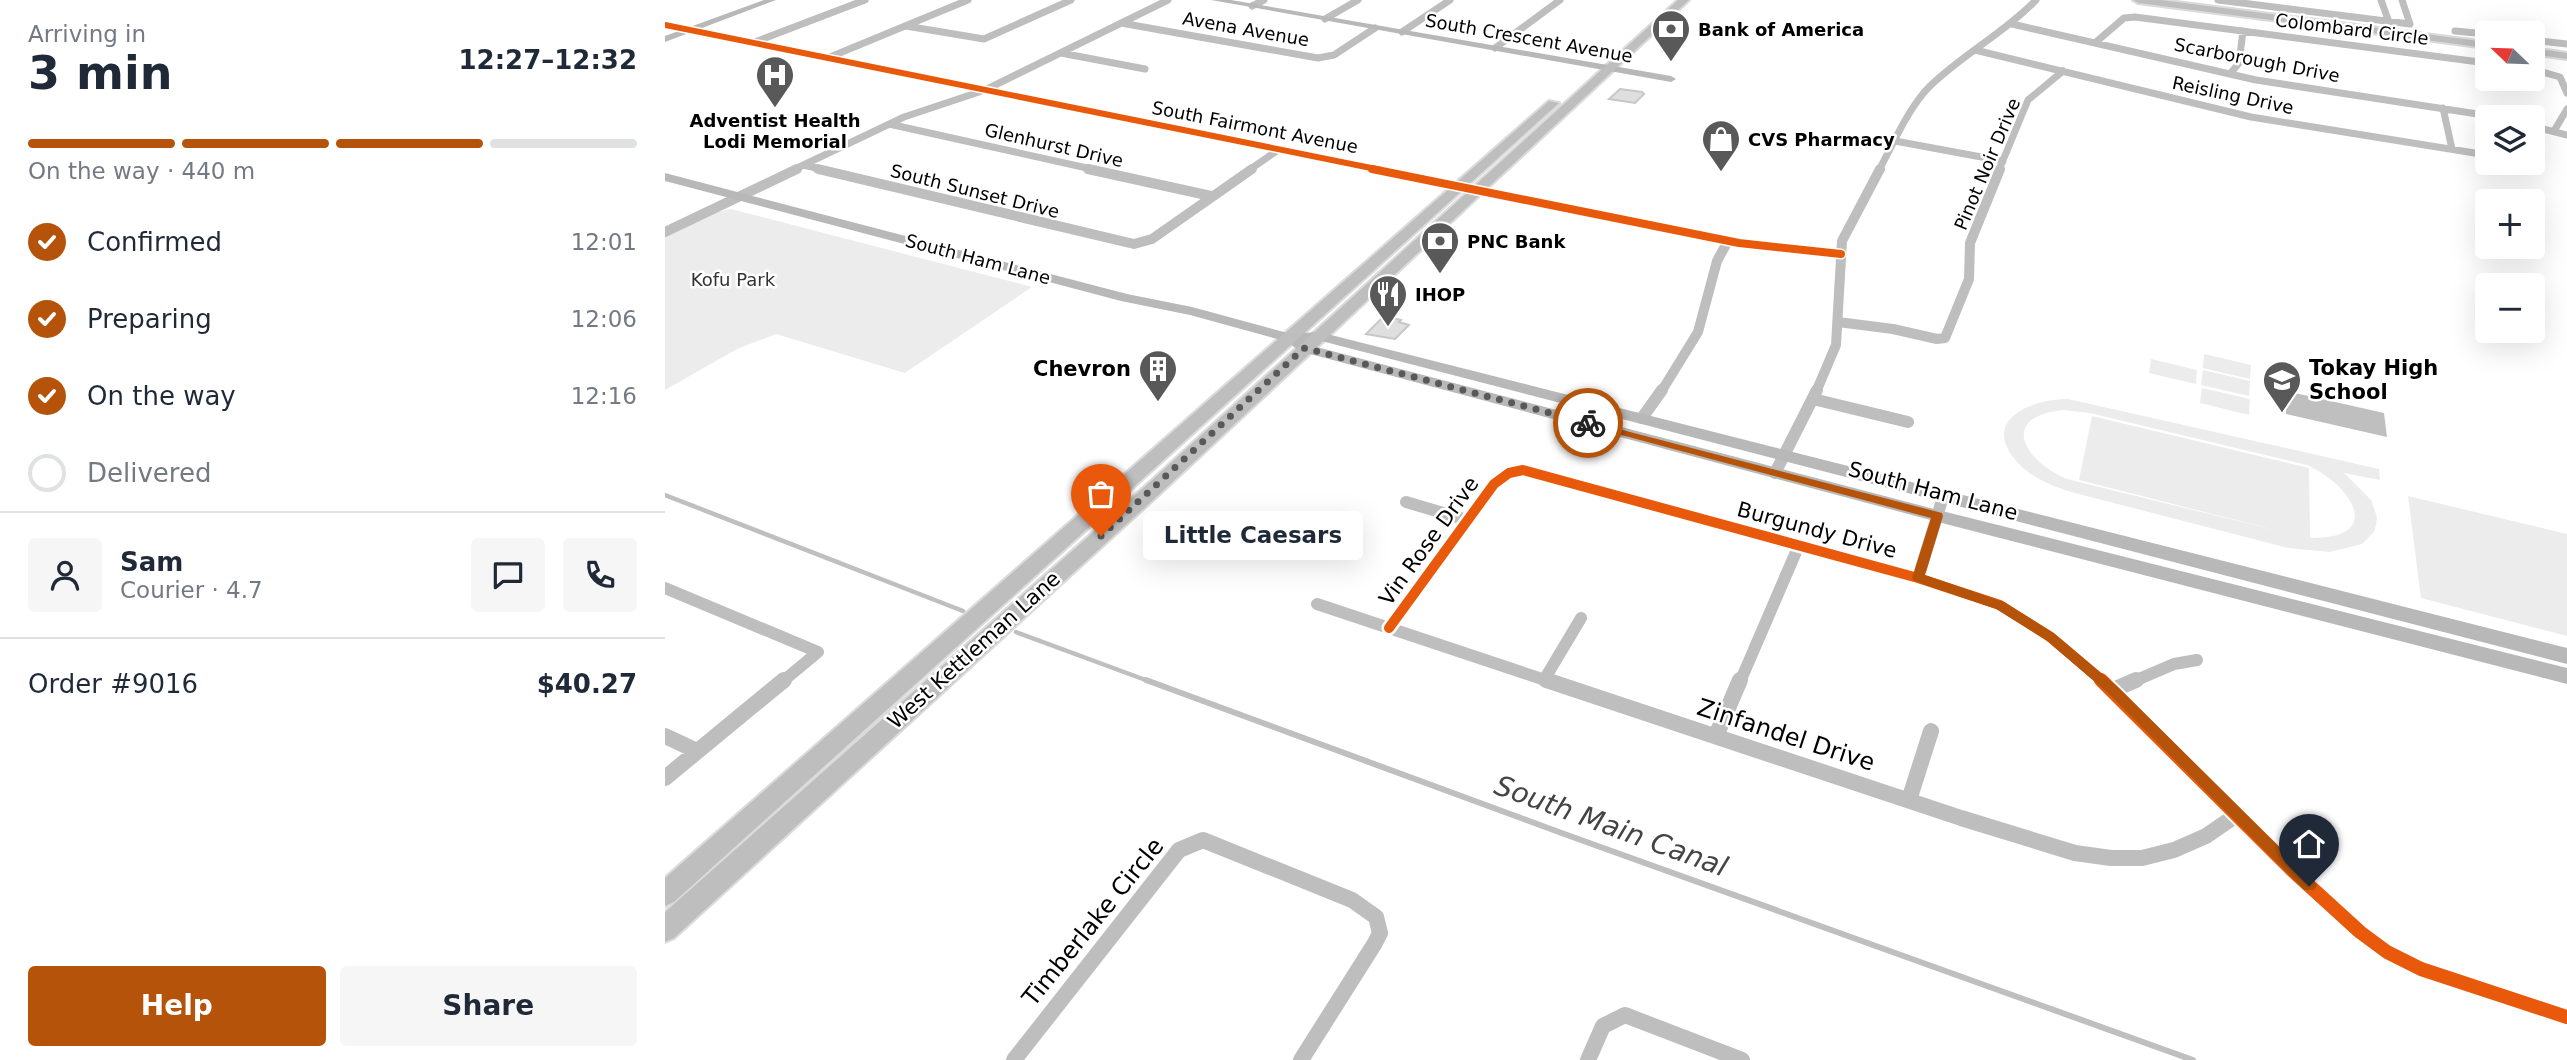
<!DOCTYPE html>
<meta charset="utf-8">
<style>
body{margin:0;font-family:"DejaVu Sans",sans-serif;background:#f6f6f7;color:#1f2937;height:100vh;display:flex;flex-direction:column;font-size:26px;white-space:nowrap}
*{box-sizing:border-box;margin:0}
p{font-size:23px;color:#747a83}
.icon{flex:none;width:38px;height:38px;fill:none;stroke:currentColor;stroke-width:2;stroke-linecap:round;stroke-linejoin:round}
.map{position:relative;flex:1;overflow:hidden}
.drawer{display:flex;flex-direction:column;background:#fff;width:665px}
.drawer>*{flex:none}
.needle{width:46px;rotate:293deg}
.tools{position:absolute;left:1810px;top:21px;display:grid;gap:14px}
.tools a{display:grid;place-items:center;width:70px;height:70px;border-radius:7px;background:#fff;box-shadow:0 7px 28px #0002;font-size:35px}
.pin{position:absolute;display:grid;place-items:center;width:60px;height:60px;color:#fff;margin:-72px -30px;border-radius:50% 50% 50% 0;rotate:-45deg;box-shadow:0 0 7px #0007}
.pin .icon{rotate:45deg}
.courier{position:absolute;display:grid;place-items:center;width:70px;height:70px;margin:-35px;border:5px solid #b45309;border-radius:50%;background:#fff;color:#222;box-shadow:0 2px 9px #0007}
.bubble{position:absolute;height:49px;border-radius:7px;background:#fff;box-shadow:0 7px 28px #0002;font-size:23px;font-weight:700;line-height:49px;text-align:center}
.headline em{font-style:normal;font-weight:700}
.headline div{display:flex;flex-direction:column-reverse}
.headline{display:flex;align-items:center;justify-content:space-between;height:119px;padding:0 28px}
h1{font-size:46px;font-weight:700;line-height:52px}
.bar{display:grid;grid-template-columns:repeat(4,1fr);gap:10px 7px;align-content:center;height:84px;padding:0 28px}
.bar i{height:9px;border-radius:5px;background:#e0e1e3}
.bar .active{background:#b45309}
.bar p{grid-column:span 4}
.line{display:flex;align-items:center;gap:18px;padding:0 28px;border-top:2px solid #e0e1e3}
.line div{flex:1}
.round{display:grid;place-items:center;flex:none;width:74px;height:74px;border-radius:7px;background:#f6f6f7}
ol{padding:0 28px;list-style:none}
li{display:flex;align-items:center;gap:21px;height:77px}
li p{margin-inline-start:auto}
li .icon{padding:7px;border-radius:50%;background:#b45309;color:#fff;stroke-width:4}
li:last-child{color:#747a83}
li i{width:38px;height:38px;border:4px solid #e0e1e3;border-radius:50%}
.button{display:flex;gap:14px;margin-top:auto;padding:14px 28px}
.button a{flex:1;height:80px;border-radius:7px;background:#b45309;color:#fff;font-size:28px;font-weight:700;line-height:80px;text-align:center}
.button a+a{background:#f6f6f7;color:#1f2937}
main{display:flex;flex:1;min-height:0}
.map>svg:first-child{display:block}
</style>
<main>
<section class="drawer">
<div class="headline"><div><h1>3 min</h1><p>Arriving in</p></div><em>12:27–12:32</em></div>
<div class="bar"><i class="active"></i><i class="active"></i><i class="active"></i><i></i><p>On the way · 440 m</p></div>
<ol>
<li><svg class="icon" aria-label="check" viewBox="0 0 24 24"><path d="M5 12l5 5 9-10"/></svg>Confirmed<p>12:01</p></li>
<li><svg class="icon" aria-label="check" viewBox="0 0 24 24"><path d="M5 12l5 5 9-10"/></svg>Preparing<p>12:06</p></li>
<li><svg class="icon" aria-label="check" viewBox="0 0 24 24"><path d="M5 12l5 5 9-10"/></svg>On the way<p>12:16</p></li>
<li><i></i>Delivered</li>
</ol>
<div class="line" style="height:126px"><a class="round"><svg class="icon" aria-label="person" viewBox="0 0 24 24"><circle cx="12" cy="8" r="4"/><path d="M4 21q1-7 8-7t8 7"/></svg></a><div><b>Sam</b><p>Courier · 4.7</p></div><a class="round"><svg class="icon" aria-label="chat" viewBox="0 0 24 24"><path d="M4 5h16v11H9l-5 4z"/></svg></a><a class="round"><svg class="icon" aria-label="phone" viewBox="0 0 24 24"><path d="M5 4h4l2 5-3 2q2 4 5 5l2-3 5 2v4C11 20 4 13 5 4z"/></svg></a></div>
<div class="line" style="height:91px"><div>Order #9016</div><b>$40.27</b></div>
<div class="button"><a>Help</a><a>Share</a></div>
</section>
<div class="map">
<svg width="1902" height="1060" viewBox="0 0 1902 1060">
<rect width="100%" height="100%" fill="#fff"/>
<path fill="#ececec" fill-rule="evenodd" d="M66 209 367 287 240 373 111 334 72 349 0 390V237L49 213Z
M1539 354 1586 365 1585 379 1538 368Z
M1486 359 1532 370 1531 384 1484 373Z
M1538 370 1585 381 1584 396 1536 385Z
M1537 388 1585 399 1584 415 1535 403Z
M1403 399 1714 469 1715 480 1679 473 1706 500 1712 517 1711 525 1709 532 1697 544 1665 552 1623 548 1410 493C1390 487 1371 480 1356 466 1312 423 1363 399 1403 399ZM1398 410 1425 413 1642 465C1687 485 1721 539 1645 538L1644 468 1427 416 1414 480 1634 536 1402 479C1359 461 1333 417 1398 410Z
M1743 496 1902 534V636L1756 598Z"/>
<path fill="#bfbfbf" d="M1621 391 1719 413 1722 437 1621 414Z"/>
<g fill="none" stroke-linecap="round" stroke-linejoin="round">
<path stroke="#bfbfbf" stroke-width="4.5" d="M0 495 298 611
M351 632 486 682"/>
<path stroke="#bfbfbf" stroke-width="6" d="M481 680 902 835 1528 1060"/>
</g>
<path fill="#dfdfdf" stroke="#c7c7c7" stroke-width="2" d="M955 89 977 92 979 94 970 103 944 99Z
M719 316 736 320 734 322 744 325 730 339 701 334Z"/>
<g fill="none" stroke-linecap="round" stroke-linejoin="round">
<defs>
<path id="primary" d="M1013 0H1024L500 489 9 938 0 942V912L486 481Z
M1468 0H1496L1822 42V48L1473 3Z
M1867 48 1902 53V59L1867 54Z
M884 101 894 103 9 902 0 906V878Z"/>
</defs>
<use href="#primary" stroke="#dbdbdb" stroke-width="4"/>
<path stroke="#bebebe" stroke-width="7" d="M1553 0 1745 24 1737 0
M1716 0 1724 22
M587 6 599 0
M660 19 693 0
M456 23 653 58 669 55 710 28
M1347 24 1591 80 1832 117
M0 25 716 170
M241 26 319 39 406 0
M1790 31 1822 34
M737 32 785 0
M1867 40 1902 44
M90 42 200 0
M1431 42 1459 18 1470 17 1822 63
M830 48 895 0
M1310 50 1586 117 1822 155
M396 53 480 69
M165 57 303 0
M1867 69 1895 77 1902 93
M1565 74 1574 63 1578 31
M1778 108 1787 149
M224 124 431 170
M1867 126 1902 135
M1889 131 1902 109
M1230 141 1338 161
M138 165 160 170
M128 170 239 117 320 90 503 0
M584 170 613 150
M1214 170C1229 143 1243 108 1265 86 1298 54 1339 33 1371 0
M1334 170 1363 100 1398 71"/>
<path stroke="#bebebe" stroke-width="10" d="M153 169 469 244 487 239 587 169
M423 169 546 196
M707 169 1074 243 1176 254
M0 232 132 169
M1173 322 1228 329 1272 339 1280 338 1304 279 1305 243 1335 169
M996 392 1033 332 1052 261 1063 241
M1151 392 1171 345 1177 241 1215 169"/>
<path stroke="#bebebe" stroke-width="12" d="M1148 399 1243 422
M977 418 997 390
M1110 473 1152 390
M741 502 802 520
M1253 578 1278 497
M0 588 153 652 117 682
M652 604 886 682
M724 628 829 484 844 473 858 470 1253 578 1335 605 1385 637 1438 682
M879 680 916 618
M1075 682 1134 545
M1467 682 1509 664 1532 660"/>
<path stroke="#bebebe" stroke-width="16" d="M881 680 1296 818 1410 853 1446 858H1477L1509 850 1541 836 1573 814
M1436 680 1627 870 1695 932 1722 952 1756 969 1902 1017
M1448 690 1471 680
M0 736 32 751
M1051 736 1075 680
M0 778 119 680
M1244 800 1266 731
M349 1060 514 850 538 840 687 900 711 917 715 933 710 943 636 1060
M923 1060 938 1026 960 1015 1077 1060"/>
<path fill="#b8b8b8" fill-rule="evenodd" d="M99 0H111L0 42V36Z
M546 0H566L1006 76 1011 79 1006 82Z
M0 173 462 294 527 307 626 334 653 332 670 336 1902 648V664L668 344 653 340 640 341 644 345 1273 510 1902 668V684L1273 522 634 351 623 342 525 315 456 301 0 181Z"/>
<use href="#primary" fill="#bebebe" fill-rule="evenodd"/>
<defs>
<path id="cycleway-far3" d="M0 25 716 170"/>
<path id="cycleway-far2" d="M707 169 1074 243 1176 254"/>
<path id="cycleway-far1" d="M724 628 829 484 844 473 858 470 1253 578 1335 605 1385 637 1438 682"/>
<path id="cycleway" d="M1436 680 1627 870 1695 932 1722 952 1756 969 1902 1017"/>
</defs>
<use href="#cycleway-far3" stroke="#fff" stroke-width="9"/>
<use href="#cycleway-far2" stroke="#fff" stroke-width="11"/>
<use href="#cycleway-far1" stroke="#fff" stroke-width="15"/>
<use href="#cycleway" stroke="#fff" stroke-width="18"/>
<use href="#cycleway-far3" stroke="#e8590c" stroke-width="6"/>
<use href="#cycleway-far2" stroke="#e8590c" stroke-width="8"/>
<use href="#cycleway-far1" stroke="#e8590c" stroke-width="10"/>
<use href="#cycleway" stroke="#e8590c" stroke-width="14"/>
</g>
<path fill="#b45309" d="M919 420 1277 513 1278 516 1260 575 1339 602 1389 633 1453 687 1649 881 1652 886 1649 890H1639L1444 694 1381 640 1331 609 1249 581 1247 578 1266 518 919 425Z"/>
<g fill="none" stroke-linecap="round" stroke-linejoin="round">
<path stroke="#595959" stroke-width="7" stroke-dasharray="0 12.6" d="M436 536 639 348 923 423"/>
</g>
<defs>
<symbol id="bank-pin" viewBox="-11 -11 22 30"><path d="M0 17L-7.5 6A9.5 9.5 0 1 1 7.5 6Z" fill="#595959" stroke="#fff"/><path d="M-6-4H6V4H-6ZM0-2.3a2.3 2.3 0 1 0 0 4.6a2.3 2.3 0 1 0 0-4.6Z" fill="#fff"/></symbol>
<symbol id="hospital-pin" viewBox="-11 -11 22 30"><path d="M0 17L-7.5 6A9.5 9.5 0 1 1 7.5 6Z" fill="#595959" stroke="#fff"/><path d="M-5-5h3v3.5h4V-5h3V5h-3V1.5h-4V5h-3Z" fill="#fff"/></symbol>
<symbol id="shop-pin" viewBox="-11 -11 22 30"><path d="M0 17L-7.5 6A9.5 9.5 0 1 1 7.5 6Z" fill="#595959" stroke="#fff"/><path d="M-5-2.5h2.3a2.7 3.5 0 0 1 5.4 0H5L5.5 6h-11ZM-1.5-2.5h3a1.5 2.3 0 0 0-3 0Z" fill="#fff"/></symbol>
<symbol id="restaurant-pin" viewBox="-11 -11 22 30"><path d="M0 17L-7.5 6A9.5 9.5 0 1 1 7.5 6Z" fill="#595959" stroke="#fff"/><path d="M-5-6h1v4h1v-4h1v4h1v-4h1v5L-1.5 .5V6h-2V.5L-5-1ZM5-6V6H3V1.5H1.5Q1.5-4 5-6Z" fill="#fff"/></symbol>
<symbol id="building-pin" viewBox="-11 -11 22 30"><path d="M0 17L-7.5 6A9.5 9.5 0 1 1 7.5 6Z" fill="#595959" stroke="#fff"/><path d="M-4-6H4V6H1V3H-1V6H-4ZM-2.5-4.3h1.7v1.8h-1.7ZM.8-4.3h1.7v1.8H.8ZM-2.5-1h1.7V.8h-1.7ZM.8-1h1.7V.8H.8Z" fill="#fff"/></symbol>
<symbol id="school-pin" viewBox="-11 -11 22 30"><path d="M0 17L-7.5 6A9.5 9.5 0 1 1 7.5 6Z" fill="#595959" stroke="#fff"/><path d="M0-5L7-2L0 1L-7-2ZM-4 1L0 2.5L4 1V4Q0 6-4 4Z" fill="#fff"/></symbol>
</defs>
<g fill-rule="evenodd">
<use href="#bank-pin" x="984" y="7" width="44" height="60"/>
<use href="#hospital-pin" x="88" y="53" width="44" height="60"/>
<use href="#shop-pin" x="1034" y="117" width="44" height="60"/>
<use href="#bank-pin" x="753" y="219" width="44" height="60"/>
<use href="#restaurant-pin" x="701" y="272" width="44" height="60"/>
<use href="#building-pin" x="471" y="347" width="44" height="60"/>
<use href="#school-pin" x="1595" y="358" width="44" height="60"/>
</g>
<g text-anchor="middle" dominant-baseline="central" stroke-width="5" stroke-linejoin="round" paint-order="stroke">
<g font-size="18" fill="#000" stroke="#fff">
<text transform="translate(581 29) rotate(10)">Avena Avenue</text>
<text transform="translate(1687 29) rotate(7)">Colombard Circle</text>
<text transform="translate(864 38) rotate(10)">South Crescent Avenue</text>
<text transform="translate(1592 60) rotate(11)">Scarborough Drive</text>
<text transform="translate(1568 95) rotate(12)">Reisling Drive</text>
<text transform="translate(590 127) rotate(11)">South Fairmont Avenue</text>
<text transform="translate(389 145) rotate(13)">Glenhurst Drive</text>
<text transform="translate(1322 164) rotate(-67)">Pinot Noir Drive</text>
<text transform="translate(310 191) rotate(14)">South Sunset Drive</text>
<text transform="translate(313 259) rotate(15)">South Ham Lane</text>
</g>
<g font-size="18" font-weight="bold" fill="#000" stroke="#fff" text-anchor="start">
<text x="1033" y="29">Bank of America</text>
<text x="110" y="120" text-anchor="middle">Adventist Health<tspan x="110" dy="21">Lodi Memorial</tspan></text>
<text x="1083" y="139">CVS Pharmacy</text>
<text x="802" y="241">PNC Bank</text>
<text x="750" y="294">IHOP</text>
</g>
<g font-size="18" fill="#333" stroke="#fff">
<text x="68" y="279">Kofu Park</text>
</g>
<g font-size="21" font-weight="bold" fill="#000" stroke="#fff" text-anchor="start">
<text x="1644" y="368">Tokay High<tspan x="1644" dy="24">School</tspan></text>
<text x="466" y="369" text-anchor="end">Chevron</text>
</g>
<g font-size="21" fill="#000" stroke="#fff">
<text transform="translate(1268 491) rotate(15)">South Ham Lane</text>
<text transform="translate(1152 530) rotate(15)">Burgundy Drive</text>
<text transform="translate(764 541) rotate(-54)">Vin Rose Drive</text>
<text transform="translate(309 650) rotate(-42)">West Kettleman Lane</text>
</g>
<g font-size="24" fill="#000" stroke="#fff">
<text transform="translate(1121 735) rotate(18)">Zinfandel Drive</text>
<text transform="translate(428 922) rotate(-51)">Timberlake Circle</text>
</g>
<g font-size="28" font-style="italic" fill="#444" stroke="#fff">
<text transform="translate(946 826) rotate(20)">South Main Canal</text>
</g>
</g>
</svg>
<div class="tools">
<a><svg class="needle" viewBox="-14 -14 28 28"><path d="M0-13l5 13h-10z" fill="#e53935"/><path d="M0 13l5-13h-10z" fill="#747a83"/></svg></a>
<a><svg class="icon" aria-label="layers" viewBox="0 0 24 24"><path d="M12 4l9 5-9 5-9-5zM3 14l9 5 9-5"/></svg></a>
<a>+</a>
<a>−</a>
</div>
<div class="pin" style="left:436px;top:536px;background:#ea580c"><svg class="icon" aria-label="bag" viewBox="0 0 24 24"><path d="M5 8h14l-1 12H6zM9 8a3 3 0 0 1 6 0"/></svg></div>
<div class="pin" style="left:1644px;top:886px;background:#1f2937"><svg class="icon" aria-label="home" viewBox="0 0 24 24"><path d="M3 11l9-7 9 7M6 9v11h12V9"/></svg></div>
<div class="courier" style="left:923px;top:423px"><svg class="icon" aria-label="bike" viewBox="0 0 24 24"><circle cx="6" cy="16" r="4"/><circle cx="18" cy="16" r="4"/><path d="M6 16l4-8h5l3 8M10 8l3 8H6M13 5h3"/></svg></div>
<div class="bubble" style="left:478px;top:511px;width:220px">Little Caesars</div>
</div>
</main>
